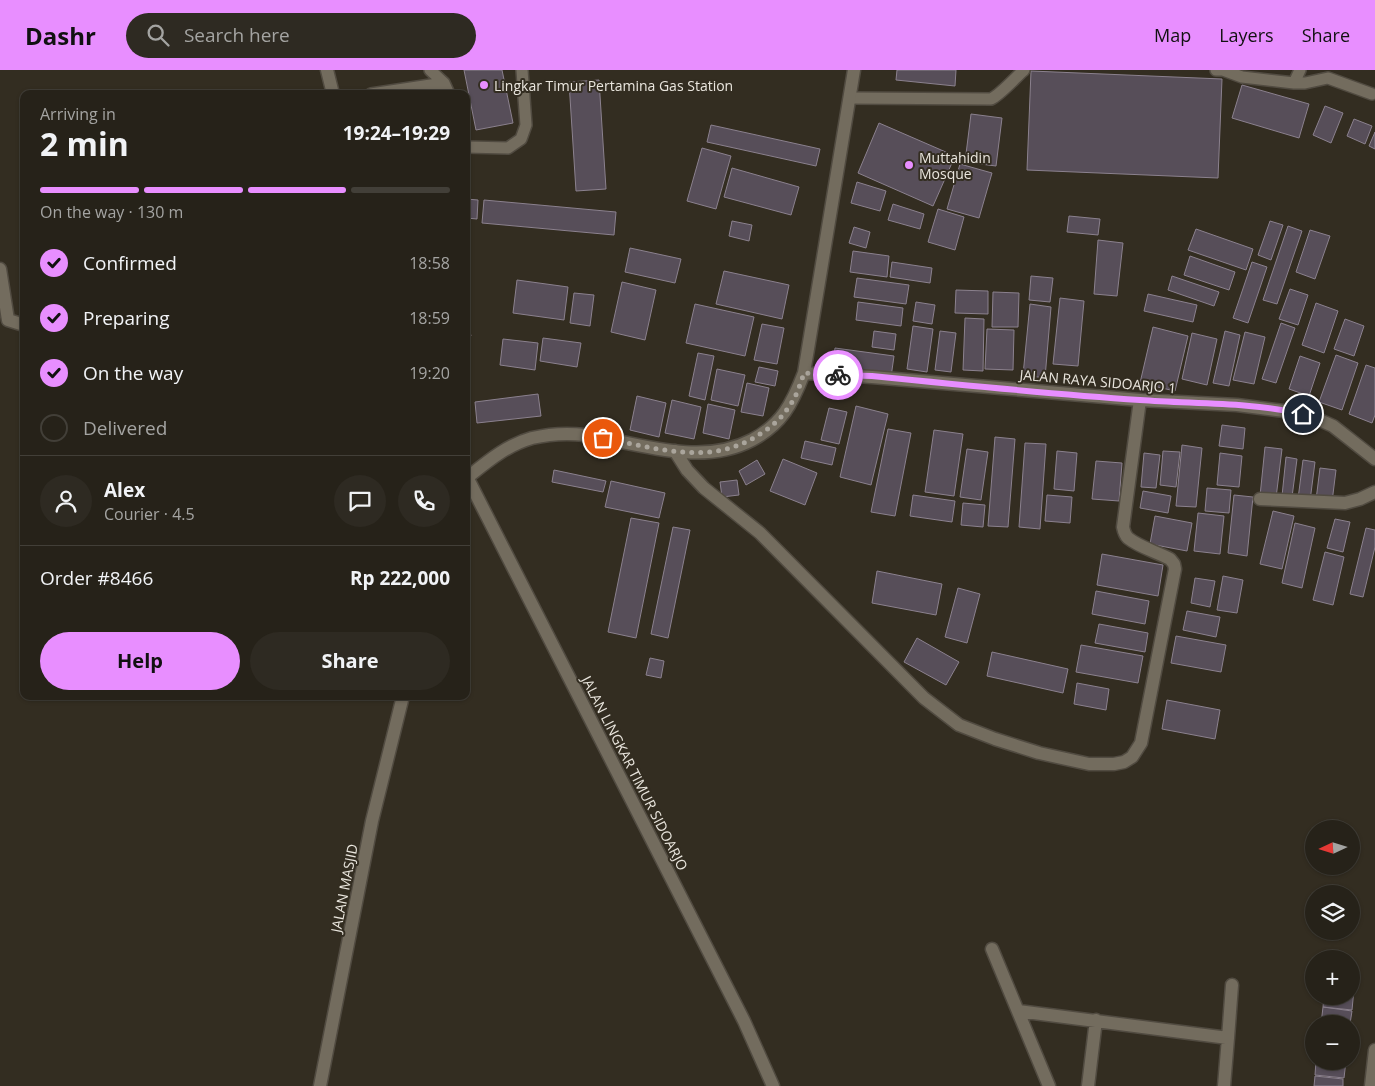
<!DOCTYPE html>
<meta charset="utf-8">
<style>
body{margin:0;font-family:"Open Sans",sans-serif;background:#2e2a22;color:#f1f3f6;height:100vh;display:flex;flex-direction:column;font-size:19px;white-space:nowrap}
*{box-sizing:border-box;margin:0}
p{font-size:16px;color:#a4a4a2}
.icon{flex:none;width:28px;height:28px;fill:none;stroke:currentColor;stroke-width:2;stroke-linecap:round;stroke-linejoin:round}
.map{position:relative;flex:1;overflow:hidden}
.panel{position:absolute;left:20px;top:20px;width:450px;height:610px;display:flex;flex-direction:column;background:#262219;border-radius:10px;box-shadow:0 1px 4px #0004,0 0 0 1px #423f38}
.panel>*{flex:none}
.needle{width:32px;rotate:266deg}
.buttons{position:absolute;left:1305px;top:750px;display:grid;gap:10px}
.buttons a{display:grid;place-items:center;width:55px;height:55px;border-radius:50%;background:#262219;box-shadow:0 1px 4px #0004,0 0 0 1px #423f38;font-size:25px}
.pin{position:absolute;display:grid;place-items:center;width:42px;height:42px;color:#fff;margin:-21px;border:2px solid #fff;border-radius:50%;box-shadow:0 1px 5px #0007}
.courier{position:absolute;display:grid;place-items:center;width:50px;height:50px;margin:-25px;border:4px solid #e88eff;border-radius:50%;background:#fff;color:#222;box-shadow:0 1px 6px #0007}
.head em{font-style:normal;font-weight:700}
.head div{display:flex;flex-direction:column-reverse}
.head{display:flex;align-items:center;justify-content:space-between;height:85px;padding:0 20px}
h1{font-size:32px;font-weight:700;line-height:38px}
.bar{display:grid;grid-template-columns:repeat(4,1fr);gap:8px 5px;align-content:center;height:60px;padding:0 20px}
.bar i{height:6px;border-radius:4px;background:#423f38}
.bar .selected{background:#e88eff}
.bar p{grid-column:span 4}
.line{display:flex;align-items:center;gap:12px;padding:0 20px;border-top:1px solid #423f38}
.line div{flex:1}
.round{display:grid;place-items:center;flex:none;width:52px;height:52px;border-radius:26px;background:#2e2a22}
ol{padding:0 20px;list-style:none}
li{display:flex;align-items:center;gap:15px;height:55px}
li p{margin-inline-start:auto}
li .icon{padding:5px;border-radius:50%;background:#e88eff;color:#111;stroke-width:4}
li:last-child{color:#a4a4a2}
li i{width:28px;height:28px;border:2px solid #423f38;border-radius:50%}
.cta{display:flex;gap:10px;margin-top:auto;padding:10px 20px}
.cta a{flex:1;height:58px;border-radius:30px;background:#e88eff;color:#111;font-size:20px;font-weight:700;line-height:58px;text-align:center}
.cta a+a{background:#2e2a22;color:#f1f3f6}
header{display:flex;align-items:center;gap:30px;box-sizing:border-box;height:70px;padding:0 25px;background:#e88eff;color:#111}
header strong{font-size:24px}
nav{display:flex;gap:28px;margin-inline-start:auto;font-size:18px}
.search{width:350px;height:45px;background:#2e2a22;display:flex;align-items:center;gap:12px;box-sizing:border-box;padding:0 18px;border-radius:28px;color:#a4a4a2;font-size:19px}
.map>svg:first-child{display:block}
</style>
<header>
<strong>Dashr</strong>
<div class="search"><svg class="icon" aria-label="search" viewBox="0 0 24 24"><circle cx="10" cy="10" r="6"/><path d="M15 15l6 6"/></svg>Search here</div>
<nav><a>Map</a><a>Layers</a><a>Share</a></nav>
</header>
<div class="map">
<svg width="1375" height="1016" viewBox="0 0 1375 1016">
<rect width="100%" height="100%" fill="#332d21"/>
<path fill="#574e59" stroke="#8b818e" d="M464 0H502L513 53 476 60Z
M897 0H956L955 16 896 10Z
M1031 1 1222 9 1218 108 1027 100Z
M599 10 606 119 576 121 569 12Z
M1242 15 1309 34 1299 68 1232 48Z
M1325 36 1343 43 1331 73 1313 65Z
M971 44 1002 48 996 96 965 92Z
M1354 49 1372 56 1365 74 1347 66Z
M879 53 955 86 933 136 858 103Z
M711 55 820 79 816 96 707 72Z
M1375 62V79L1369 76Z
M702 78 731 86 716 139 687 131Z
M960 94 992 103 979 148 947 139Z
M732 98 799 117 791 145 724 127Z
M857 112 886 121 880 141 851 133Z
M466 129 478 130 477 149 466 148Z
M484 130 616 142 614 165 482 153Z
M893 134 924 144 920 159 888 150Z
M938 139 964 147 955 180 928 172Z
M1069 146 1100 149 1098 165 1067 162Z
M732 151 752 155 749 171 729 166Z
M1270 151 1283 155 1271 190 1258 185Z
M1288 156 1302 161 1277 234 1263 230Z
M854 157 870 162 866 178 849 173Z
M1196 159 1253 179 1246 200 1188 180Z
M1310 160 1330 166 1315 209 1296 202Z
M1098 170 1123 173 1117 226 1094 224Z
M630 178 681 189 675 213 625 202Z
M853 181 889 186 887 207 850 202Z
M1190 186 1235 202 1229 220 1184 205Z
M892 192 932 198 930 213 890 207Z
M1252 192 1267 197 1248 253 1233 248Z
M724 201 789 215 782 249 716 234Z
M1031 206 1053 208 1050 232 1029 230Z
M1172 206 1219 222 1214 236 1168 220Z
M857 208 909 215 906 234 854 227Z
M517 210 568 217 564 250 513 243Z
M622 212 656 220 645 270 611 262Z
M1290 219 1308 225 1298 255 1279 249Z
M956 220 988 221V244L955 243Z
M993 222 1019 223 1018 257H992Z
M574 223 594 225 590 256 570 253Z
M1148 224 1197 235 1193 252 1144 241Z
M1060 228 1084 231 1078 296 1053 294Z
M858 232 903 238 901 256 856 250Z
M916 232 935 235 932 254 913 251Z
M1316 233 1338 241 1324 283 1302 275Z
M695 234 754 247 745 286 686 273Z
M1030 234 1051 237 1045 308 1023 305Z
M466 246 471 266 466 267Z
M965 248 984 249 983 301 963 300Z
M1345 249 1364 256 1354 286 1334 279Z
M1281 253 1295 258 1276 313 1262 309Z
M762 254 784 258 777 294 754 290Z
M913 256 933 259 927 302 907 299Z
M1153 257 1188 266 1175 321 1140 313Z
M987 259 1014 260 1013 300 985 299Z
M874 261 896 264 894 280 872 277Z
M940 261 956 263 951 302 935 300Z
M1225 261 1240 265 1229 316 1213 313Z
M1245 262 1265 267 1254 314 1233 310Z
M1192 263 1217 269 1207 315 1182 309Z
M543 268 581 273 577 297 540 291Z
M503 269 538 273 535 300 500 295Z
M835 278 894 286 891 307 832 299Z
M698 283 714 286 705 330 689 326Z
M1336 285 1358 293 1342 340 1319 332Z
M1300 286 1320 293 1309 326 1289 319Z
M1366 295 1375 298V345L1372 353 1349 344Z
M759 297 778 301 775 316 755 312Z
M717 299 745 305 738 336 711 330Z
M747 313 769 318 763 346 741 342Z
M538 324 541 346 477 353 475 332Z
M637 326 666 333 659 367 630 360Z
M672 330 701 337 694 369 665 363Z
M708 334 735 340 729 369 703 363Z
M856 336 888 344 871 415 840 407Z
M829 338 847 342 839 374 821 370Z
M1222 355 1245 358 1243 379 1219 376Z
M888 359 911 363 895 446 871 442Z
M934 360 963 364 954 426 925 422Z
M995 367 1015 369 1008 457 988 456Z
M805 371 836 378 832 395 801 388Z
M1025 373 1046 374 1040 459 1019 457Z
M1182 375 1202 378 1196 437 1176 436Z
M1265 377 1282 379 1276 428 1260 426Z
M967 379 988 382 981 430 960 427Z
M1057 381 1077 383 1074 421 1054 419Z
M1163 381 1180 382 1176 417 1160 415Z
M1144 383 1160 385 1156 418 1141 417Z
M1220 383 1242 386 1239 417 1217 415Z
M1286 387 1297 389 1292 427 1282 426Z
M783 389 817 403 805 435 770 421Z
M757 390 765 404 746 415 739 401Z
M1303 390 1315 392 1310 431 1298 429Z
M1096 391 1122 393 1119 431 1092 429Z
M1320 398 1336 400 1332 432 1316 430Z
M554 400 606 411 603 422 552 412Z
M737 410 739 425 722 427 720 412Z
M611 411 665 423 659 448 605 437Z
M1207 418 1231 420 1229 443 1205 441Z
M1143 421 1171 426 1168 443 1140 438Z
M913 425 955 431 952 452 910 446Z
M1047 425 1072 427 1070 453 1045 451Z
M1234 425 1253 427 1247 486 1228 483Z
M963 433 985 435 983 457 961 455Z
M1273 441 1294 446 1282 499 1260 494Z
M1198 443 1224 446 1220 484 1194 481Z
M1155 446 1192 453 1187 481 1150 474Z
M631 448 659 453 636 568 608 562Z
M1335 449 1350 452 1343 482 1327 478Z
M1295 453 1315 458 1302 518 1282 513Z
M673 457 690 460 668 568 651 564Z
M1366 458 1375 460V477L1363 527 1350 524Z
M1325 482 1344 487 1333 535 1313 530Z
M1102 484 1163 495 1158 526 1097 515Z
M877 501 942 514 936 545 872 533Z
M1223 506 1243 510 1237 543 1217 540Z
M1195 508 1215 511 1210 537 1191 533Z
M958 518 980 524 967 573 945 567Z
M1096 521 1149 531 1145 554 1092 544Z
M1187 541 1220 547 1216 567 1183 560Z
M1099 554 1148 563 1145 582 1095 573Z
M1176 566 1226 575 1221 602 1171 593Z
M917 568 959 592 946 615 904 592Z
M1081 575 1143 586 1138 613 1076 602Z
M992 582 1068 599 1063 623 987 606Z
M650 588 664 591 661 608 646 605Z
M1077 613 1109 619 1106 640 1074 634Z
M1167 630 1220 640 1215 669 1162 659Z
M1351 918 1354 919 1352 940 1323 937 1324 926H1351Z
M1323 937 1352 941 1350 954H1321Z
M1316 991H1346L1344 1008 1315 1005Z
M1315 1006 1343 1009V1016H1314Z"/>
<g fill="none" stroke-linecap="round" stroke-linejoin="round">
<defs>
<path id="lane" d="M430 0 444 13 449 24
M1216 0H1223L1242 7 1294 13H1305L1328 8 1372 24
M1294 13 1300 0
M371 24 444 13
M850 28 991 29C1000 25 1016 7 1024 0
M466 77 508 78 521 69 526 55 522 0"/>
<path id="street" d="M0 199 8 250 24 255
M675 381 687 400 704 418 760 463 924 628 959 655 995 669 1039 683 1089 694H1114L1124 692 1132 687 1141 673 1175 499 1174 494 1170 489C1157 482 1139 477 1128 468 1125 465 1124 462 1123 457L1140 330
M1260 429 1345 433 1360 429 1375 422
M992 879 1049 1016
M1018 941 1228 968
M1088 1016 1096 950
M1224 1016 1228 968 1232 915
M1371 1016 1375 980"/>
<path id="secondary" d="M327 0 333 24
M804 303 872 307 1140 330 1237 335 1292 342 1313 347 1333 356 1375 389
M466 405 744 951 773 1016
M466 410 468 407C488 391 507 375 532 368 549 364 568 363 585 365 592 365 600 368 607 369 656 378 706 394 752 370 782 354 792 334 804 303L854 0
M320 1016 372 751 403 626"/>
</defs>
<use href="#lane" stroke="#514b41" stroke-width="14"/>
<use href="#street" stroke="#514b41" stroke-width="15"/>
<use href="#secondary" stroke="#514b41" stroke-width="15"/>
<use href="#lane" stroke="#736c5e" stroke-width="11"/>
<use href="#street" stroke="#736c5e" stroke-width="12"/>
<use href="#secondary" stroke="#736c5e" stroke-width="12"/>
</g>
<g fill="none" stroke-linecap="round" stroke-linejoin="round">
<path stroke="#aaa59c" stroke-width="5" stroke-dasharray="0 9" d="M603 368C656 378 711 397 760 364 771 357 781 349 788 338 796 328 800 315 804 303L838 305"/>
<path stroke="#e88eff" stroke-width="6" d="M838 305 872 306C961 315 1051 324 1140 330 1194 334 1250 332 1303 344"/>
</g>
<g fill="#e88eff" stroke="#332d21" stroke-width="2">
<circle cx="484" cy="15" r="5"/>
<circle cx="909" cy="95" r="5"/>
</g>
<g text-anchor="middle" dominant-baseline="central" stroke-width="4" stroke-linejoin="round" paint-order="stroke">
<g font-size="14" fill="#eae6de" stroke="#332d21" text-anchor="start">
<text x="494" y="15">Lingkar Timur Pertamina Gas Station</text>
<text x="919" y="87">Muttahidin<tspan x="919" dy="16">Mosque</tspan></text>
</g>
<g font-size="14" fill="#eae6de" stroke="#332d21">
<text transform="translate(1098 311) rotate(5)">JALAN RAYA SIDOARJO 1</text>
<text transform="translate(635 703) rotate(63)">JALAN LINGKAR TIMUR SIDOARJO</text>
<text transform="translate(344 818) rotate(-79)">JALAN MASJID</text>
</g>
</g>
</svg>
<div class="buttons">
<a><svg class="needle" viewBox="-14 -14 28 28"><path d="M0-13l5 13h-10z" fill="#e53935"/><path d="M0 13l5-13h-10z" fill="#a4a4a2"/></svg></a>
<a><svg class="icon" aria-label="layers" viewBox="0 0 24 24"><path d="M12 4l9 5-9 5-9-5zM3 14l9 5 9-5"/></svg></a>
<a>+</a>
<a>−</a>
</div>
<div class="pin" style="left:603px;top:368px;background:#ea580c"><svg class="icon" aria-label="bag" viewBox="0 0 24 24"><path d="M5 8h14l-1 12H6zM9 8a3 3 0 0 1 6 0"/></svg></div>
<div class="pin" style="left:1303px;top:344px;background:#1f2937"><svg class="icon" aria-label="home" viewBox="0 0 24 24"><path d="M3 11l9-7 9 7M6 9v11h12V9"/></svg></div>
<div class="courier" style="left:838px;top:305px"><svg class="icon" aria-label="bike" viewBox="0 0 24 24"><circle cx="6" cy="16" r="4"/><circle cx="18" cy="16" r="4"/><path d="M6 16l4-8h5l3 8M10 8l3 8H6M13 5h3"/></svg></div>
<section class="panel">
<div class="head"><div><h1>2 min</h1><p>Arriving in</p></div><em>19:24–19:29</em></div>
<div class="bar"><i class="selected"></i><i class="selected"></i><i class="selected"></i><i></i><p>On the way · 130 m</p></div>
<ol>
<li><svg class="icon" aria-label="check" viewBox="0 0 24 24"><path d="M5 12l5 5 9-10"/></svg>Confirmed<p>18:58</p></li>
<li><svg class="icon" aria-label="check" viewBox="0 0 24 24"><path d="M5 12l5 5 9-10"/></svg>Preparing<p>18:59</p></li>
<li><svg class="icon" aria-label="check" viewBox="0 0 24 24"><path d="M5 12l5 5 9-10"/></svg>On the way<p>19:20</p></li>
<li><i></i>Delivered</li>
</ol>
<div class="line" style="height:90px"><a class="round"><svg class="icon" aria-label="person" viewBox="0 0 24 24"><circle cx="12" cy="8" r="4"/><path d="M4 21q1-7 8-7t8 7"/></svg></a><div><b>Alex</b><p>Courier · 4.5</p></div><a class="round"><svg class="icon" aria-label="chat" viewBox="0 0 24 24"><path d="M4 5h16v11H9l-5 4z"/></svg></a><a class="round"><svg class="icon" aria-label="phone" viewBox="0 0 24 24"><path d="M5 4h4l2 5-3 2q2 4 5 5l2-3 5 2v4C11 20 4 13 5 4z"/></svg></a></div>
<div class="line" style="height:65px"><div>Order #8466</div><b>Rp 222,000</b></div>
<div class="cta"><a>Help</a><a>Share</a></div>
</section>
</div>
